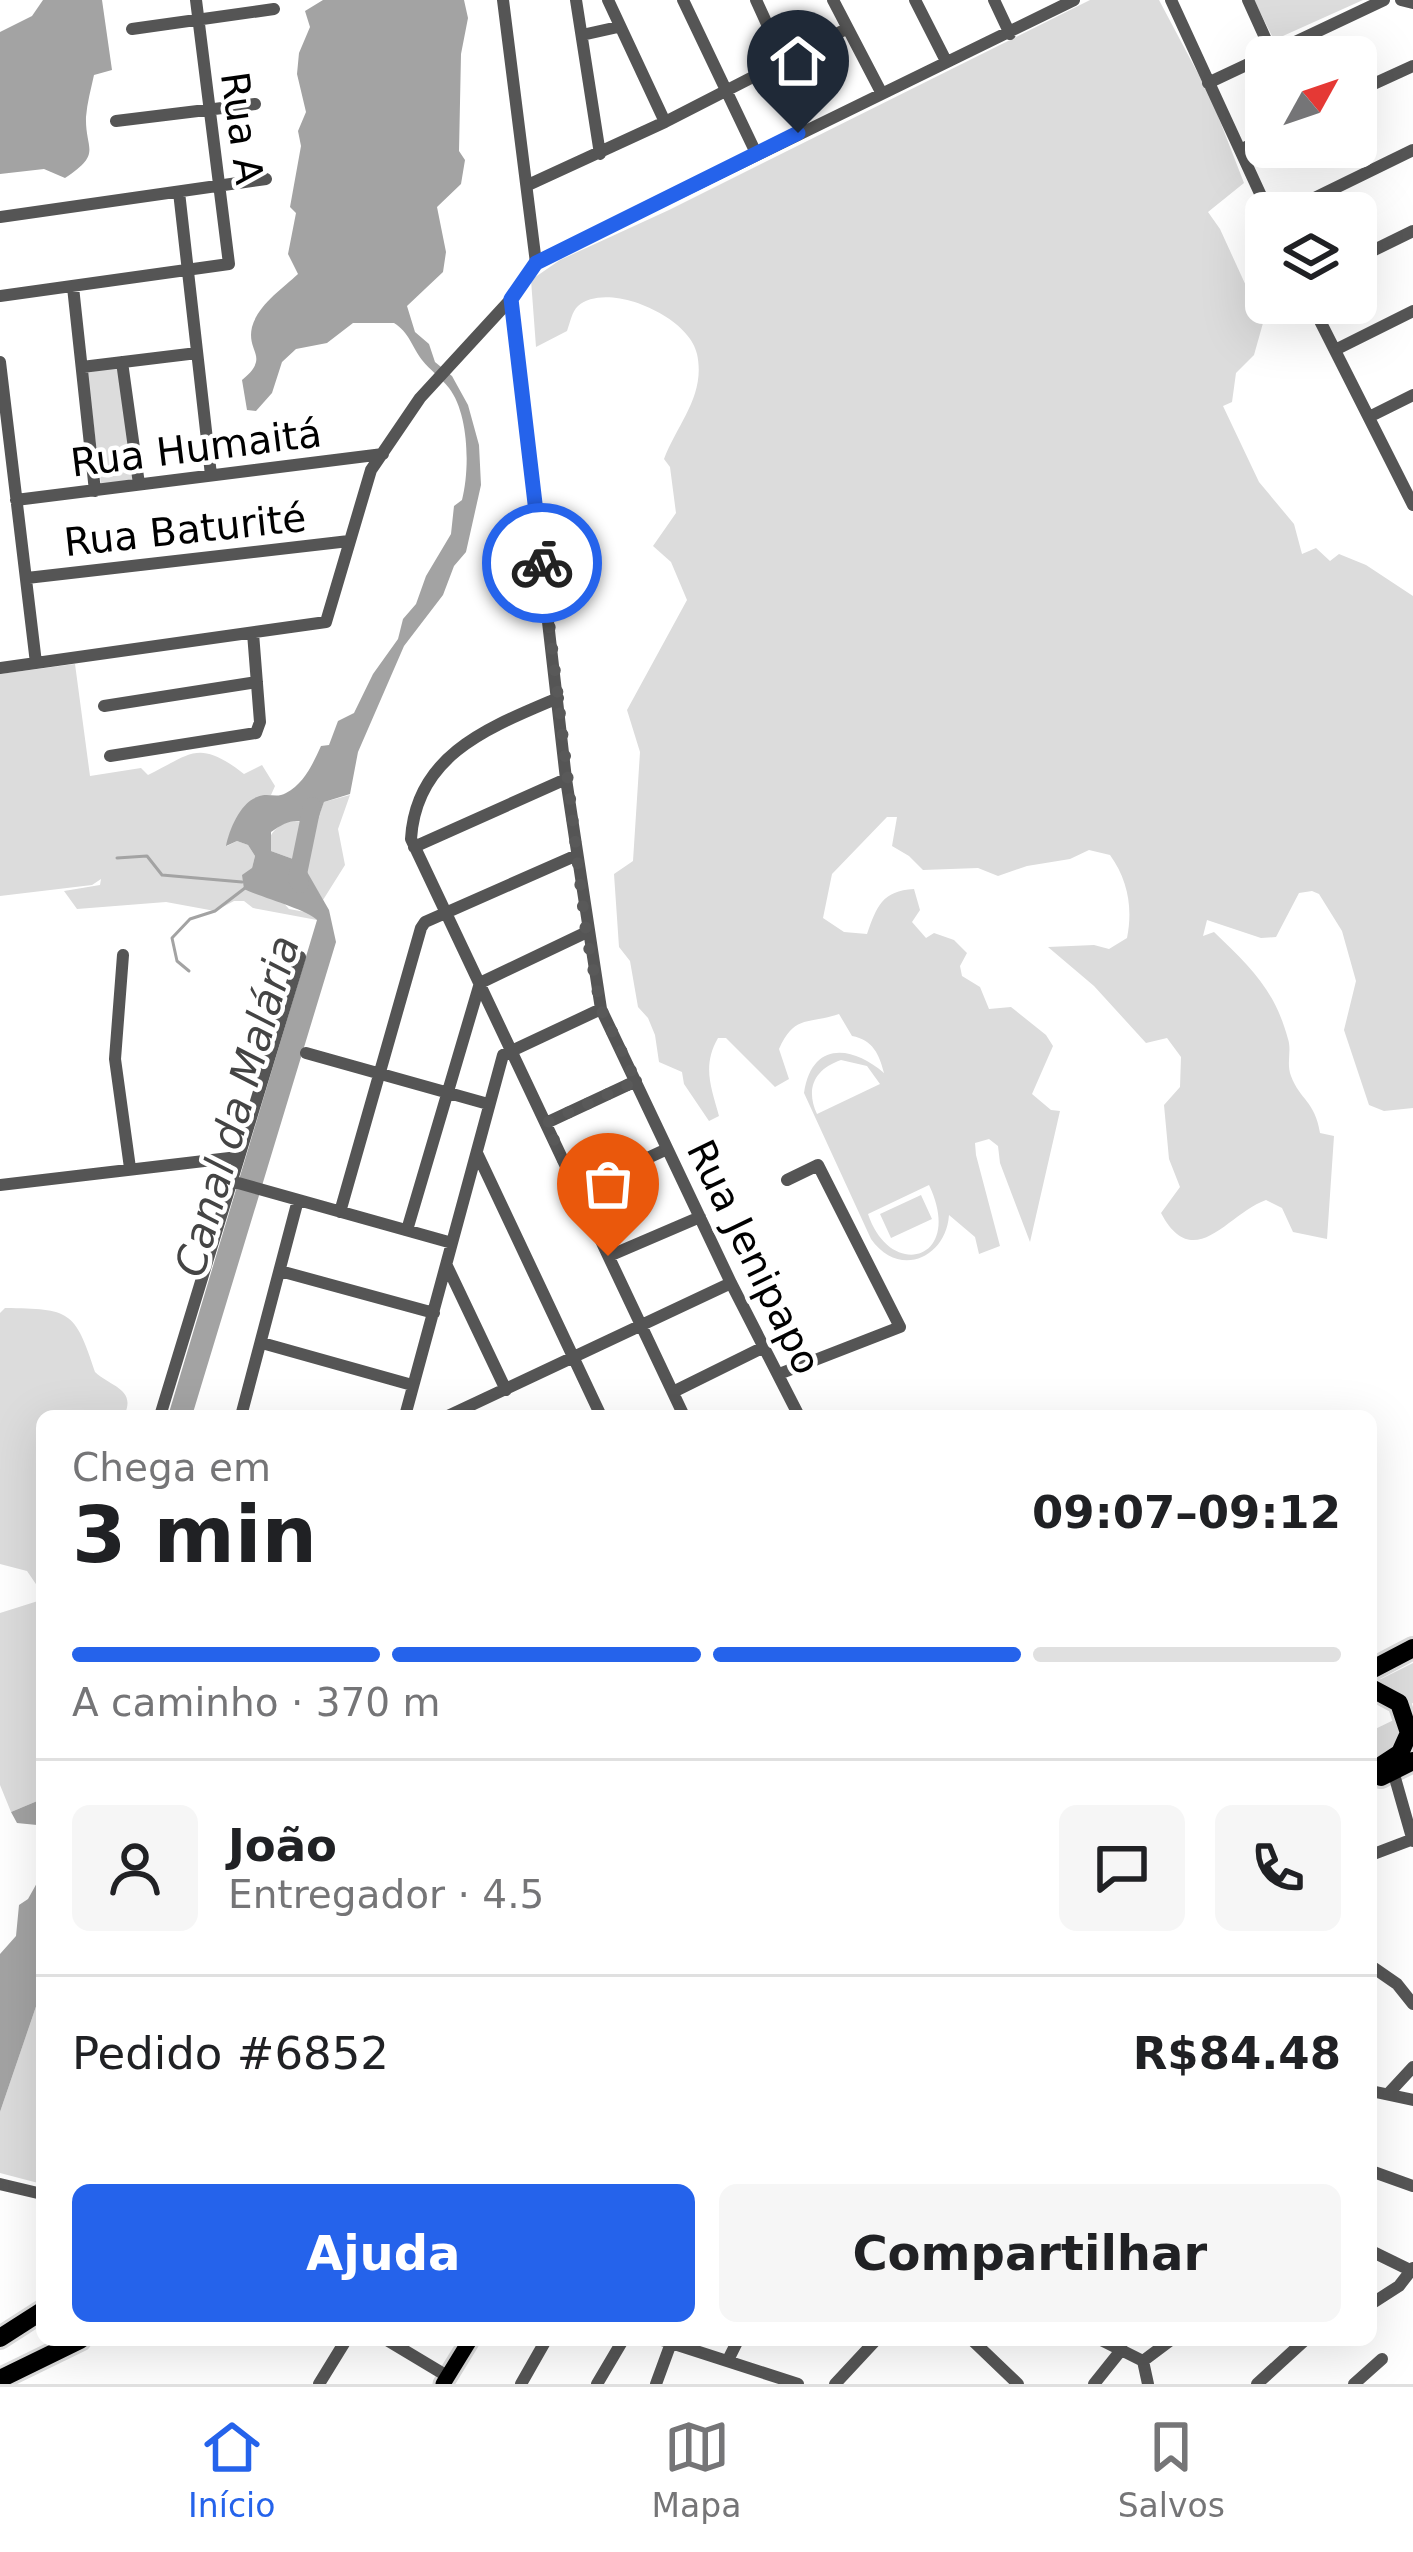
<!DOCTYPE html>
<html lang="pt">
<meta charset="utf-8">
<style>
body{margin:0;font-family:"DejaVu Sans",sans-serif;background:#f6f6f6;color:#202124;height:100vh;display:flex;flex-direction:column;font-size:45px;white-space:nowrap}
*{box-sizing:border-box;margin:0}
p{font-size:39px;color:#757577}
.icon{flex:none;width:66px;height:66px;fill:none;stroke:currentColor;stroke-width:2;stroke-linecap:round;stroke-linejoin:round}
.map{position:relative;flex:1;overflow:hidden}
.sheet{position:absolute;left:36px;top:1410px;width:1341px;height:936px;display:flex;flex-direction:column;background:#fff;border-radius:18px;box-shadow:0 12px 48px #0002}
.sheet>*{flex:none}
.needle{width:78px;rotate:50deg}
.fabs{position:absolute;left:1245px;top:36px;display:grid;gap:24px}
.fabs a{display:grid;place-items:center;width:132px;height:132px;border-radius:18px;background:#fff;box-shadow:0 12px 48px #0002;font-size:60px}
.pin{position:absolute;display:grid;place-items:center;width:102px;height:102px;color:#fff;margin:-123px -51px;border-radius:50% 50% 50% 0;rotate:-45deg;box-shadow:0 0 12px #0007}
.pin .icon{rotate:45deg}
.courier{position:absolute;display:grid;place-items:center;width:120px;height:120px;margin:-60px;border:9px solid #2563eb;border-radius:50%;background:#fff;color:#222;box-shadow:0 3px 15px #0007}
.overview em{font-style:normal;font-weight:700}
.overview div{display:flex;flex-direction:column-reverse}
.overview{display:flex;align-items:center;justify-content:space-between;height:204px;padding:0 36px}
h1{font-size:78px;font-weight:700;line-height:90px}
.bar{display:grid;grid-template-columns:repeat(4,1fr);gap:18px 12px;align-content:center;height:144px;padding:0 36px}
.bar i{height:15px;border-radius:9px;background:#e0e0e0}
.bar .on{background:#2563eb}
.bar p{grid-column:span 4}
.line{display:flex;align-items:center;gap:30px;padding:0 36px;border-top:3px solid #e0e0e0}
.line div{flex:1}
.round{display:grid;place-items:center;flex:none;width:126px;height:126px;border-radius:18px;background:#f6f6f6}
.cta{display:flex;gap:24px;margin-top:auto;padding:24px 36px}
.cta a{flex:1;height:138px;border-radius:18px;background:#2563eb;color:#fff;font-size:48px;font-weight:700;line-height:138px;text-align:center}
.cta a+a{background:#f6f6f6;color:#202124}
.tab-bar{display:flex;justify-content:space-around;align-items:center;height:168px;border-top:3px solid #e0e0e0;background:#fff;font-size:33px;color:#757577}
.tab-bar a{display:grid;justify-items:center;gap:6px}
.tab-bar .on{color:#2563eb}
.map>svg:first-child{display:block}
</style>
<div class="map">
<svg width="1413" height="2384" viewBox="0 0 1413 2384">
<rect width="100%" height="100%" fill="#fff"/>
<path fill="#dcdcdc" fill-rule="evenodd" d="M1090 0H1159L1211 98 1244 183 1208 212 1220 229 1263 323 1254 355 1236 373 1232 402 1223 406 1259 482 1294 524 1302 554 1316 548 1330 561 1339 554 1366 565 1413 596V1108L1384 1111 1369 1105 1344 1030 1356 981 1342 931 1319 894 1312 891 1299 893 1276 937 1261 938 1207 920 1203 936 1214 932C1250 967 1274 988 1288 1039 1292 1051 1286 1063 1291 1076 1300 1100 1315 1101 1320 1133L1334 1136 1327 1239 1293 1232 1282 1208 1266 1200C1228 1213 1194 1275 1161 1213L1180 1187 1169 1159 1164 1105 1180 1087 1181 1057 1167 1038 1146 1043 1094 986 1048 947 1094 945 1109 949 1127 938C1133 908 1128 880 1110 855L1089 850 1070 859 1027 866 998 876 978 868 923 870 909 856 892 846 897 817H887L832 874 823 918 844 932 867 934C877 906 882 891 914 889L920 910 912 922 926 938 934 933 954 940 967 953 960 966 962 976 980 987 989 1009 1011 1007 1046 1035 1053 1046 1032 1094 1051 1110 1060 1111 1030 1242 1000 1163 998 1146 989 1139 975 1143 976 1155 1000 1246 979 1254 975 1237 949 1215C946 1258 899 1279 871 1239L804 1093C812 1040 853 1046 884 1073 879 1054 873 1040 852 1036L839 1014C807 1025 795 1014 779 1049L789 1079 775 1087 726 1038H718C702 1066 711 1087 719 1116L709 1121 684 1084 682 1072 659 1062 655 1035 648 1018 638 1007 630 961 619 947 614 874 633 861 640 752 627 710 687 600 671 562 653 546 676 513 670 467 664 459C678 423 706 395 697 354 690 317 608 280 578 306 572 311 570 323 567 331L536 347 531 280 560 260 669 210ZM841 1060 867 1066 880 1084 817 1114C805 1088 815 1069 841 1060ZM929 1185C965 1261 890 1281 868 1214Z
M1254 0H1363L1274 40Z
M121 366 137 481 101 485 87 371Z
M75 664 90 776 141 768 148 775C191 754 198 738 244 774L262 765 275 786 271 795C245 798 231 821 227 846L237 841 248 845 255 856 252 868 289 909 311 913 317 920 253 908 244 901H234L215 911 166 902 77 909 64 891 100 885 101 879 92 885 0 896V674Z
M350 795 338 829 345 865 323 900 305 870 293 859 271 851 270 837C279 820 300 815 313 830L324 802Z
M921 1195 932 1219 891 1238 880 1214Z
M5 1308C70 1309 75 1310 95 1372 111 1387 137 1389 124 1416H42V1799L11 1812 0 1785V1613L38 1601 40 1590 27 1571 0 1564V1313Z
M1413 1663V1703L1406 1706 1371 1684Z
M1400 1717 1405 1732 1394 1750 1371 1767V1731Z
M42 1989V2184L0 2173V2112Z"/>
<path fill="#a3a3a3" d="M43 0H102L112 70 94 75C91 89 87 103 86 117 85 150 103 153 65 178L44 169 0 174V32L32 16Z
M323 0H464L468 18 461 54 459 151 465 160 461 184 437 207 446 252 443 272 407 306 415 332 429 344 435 362 452 376 468 405 479 445 481 485 466 552 454 566 443 595 404 646 358 752 350 794 324 802 314 830C300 815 287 821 271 832V851L293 859 306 870 329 910 336 942 192 1416H168L317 920C306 909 263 898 244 889L242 875 252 868 255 856 248 845 237 841 226 846C229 830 240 803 257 797 268 792 276 799 286 793 305 783 313 763 321 746L329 745 338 721 354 713 373 674 398 639 403 619 416 604 426 576 451 534 454 506 462 500C470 469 469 414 449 388 441 378 430 370 422 360 412 347 409 332 394 323H353L327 343 296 349 282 362 272 393 256 411 247 410 242 380C271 356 246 353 252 327 258 305 282 289 298 274L288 254 296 213 290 207 301 146 298 131 306 112 297 74 299 53 310 27 305 11Z
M42 1799V1840L36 1833 37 1825 17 1823 11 1812Z
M42 1874V1989L0 2112V1954L16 1936 19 1905 28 1899Z"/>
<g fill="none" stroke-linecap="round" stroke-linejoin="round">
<path stroke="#a3a3a3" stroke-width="3" d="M117 858 147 856 162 875 242 882
M189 971 177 961 172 938 190 919 215 911 245 888"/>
<path stroke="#a3a3a3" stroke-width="18" d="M300 884 297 879 312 806"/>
<defs>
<path id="major" d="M443 2384 470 2340"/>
<path id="highway" d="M1371 1670 1413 1648
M1371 1688 1399 1703 1409 1733 1400 1753 1371 1772
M1381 1777 1413 1761
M0 2338 42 2311
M0 2379 80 2340"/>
</defs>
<use href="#major" stroke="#dbdbdb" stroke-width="21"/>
<use href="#highway" stroke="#dbdbdb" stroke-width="24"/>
<path stroke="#555" stroke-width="12" d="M576 0 600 154
M608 0 665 122
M683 0 756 153
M756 0 783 59
M833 0 881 92
M915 0 946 61
M994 0 1010 34
M1171 0 1269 213
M1248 0 1272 53
M1401 0 1413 3
M132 29 274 9
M582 35 618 27
M1208 83 1384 0
M1356 92 1413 66
M116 121 255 104
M1240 150 1266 137
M528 185 665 122 846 29
M179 192 211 475
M1284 213 1413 150
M0 217 266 179
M1356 259 1413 231
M536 263 1074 0
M73 287 95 491
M0 296 229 264 196 0
M511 299 566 779 601 1009 731 1283 799 1416
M1311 303 1413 505
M1335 350 1413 311
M0 362 36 663
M122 362 139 484
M82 367 197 353
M1369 417 1413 395
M16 500 383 454
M27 578 349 541
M0 668 326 622 371 470 420 398 511 299 536 263 503 0
M558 698C490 727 416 754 411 839L684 1416
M104 706 257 682
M110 756 256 733 260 722 253 633
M414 847 566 779
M123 955 115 1059 130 1168
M306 1053 488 1104
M546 1123 636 1081
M477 1153 601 1416
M231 1181 452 1243
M0 1185 238 1157
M577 1191 667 1149
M340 1212 421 928 425 922 577 855
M407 1230 480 983 587 932
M609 1256 700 1217
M447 1266 506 1390
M280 1271 434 1313
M262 1343 412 1385
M779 1374 900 1327 818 1165 787 1180
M673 1392 764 1347
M160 1416 300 957
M241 1416 298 1200
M405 1416 503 1055 601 1009
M448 1416 731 1283
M1393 1771 1413 1841
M1371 1855 1413 1839
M1371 1966 1397 1984 1413 2004
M1371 2091 1413 2100
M1388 2094 1413 2067
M1371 2171 1413 2186
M0 2184 42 2194
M1371 2251 1412 2271
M1371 2304 1399 2286 1413 2268
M387 2340 447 2376
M662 2340 798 2384
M972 2340 1018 2384
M1101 2340 1143 2361 1148 2384
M728 2360 738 2340
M1143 2361 1171 2340
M319 2384 346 2340
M521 2384 546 2340
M597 2384 623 2340
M656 2384 671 2343
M835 2384 876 2340
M1094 2384 1122 2349
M1257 2384 1305 2340
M1354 2384 1382 2359"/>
<use href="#major" stroke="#000" stroke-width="15"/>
<use href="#highway" stroke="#000" stroke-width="18"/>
</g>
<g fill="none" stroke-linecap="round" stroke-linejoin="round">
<path stroke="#595959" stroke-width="12" stroke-dasharray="0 21.6" d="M542 563 586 932 601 1009 636 1081 546 1123 608 1256"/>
<path stroke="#2563eb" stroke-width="15" d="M542 563 511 299 536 263 798 133"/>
</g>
<g text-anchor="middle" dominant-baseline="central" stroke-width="9" stroke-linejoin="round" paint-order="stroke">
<g font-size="39" fill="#000" stroke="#fff">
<text transform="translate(242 128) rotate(82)">Rua A</text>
<text transform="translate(196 448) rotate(-7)">Rua Humaitá</text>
<text transform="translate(185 530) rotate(-6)">Rua Baturité</text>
<text transform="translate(754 1257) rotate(64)">Rua Jenipapo</text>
</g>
<g font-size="42" font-style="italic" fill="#444" stroke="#fff">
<text transform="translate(237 1106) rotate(-74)">Canal da Malária</text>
</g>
</g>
</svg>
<div class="fabs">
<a><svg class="needle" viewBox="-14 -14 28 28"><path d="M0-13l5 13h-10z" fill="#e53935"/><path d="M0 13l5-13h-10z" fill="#757577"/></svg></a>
<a><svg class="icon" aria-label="layers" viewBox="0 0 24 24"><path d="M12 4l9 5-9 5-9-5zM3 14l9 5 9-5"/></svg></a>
</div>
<div class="pin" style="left:608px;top:1256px;background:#ea580c"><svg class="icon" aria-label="bag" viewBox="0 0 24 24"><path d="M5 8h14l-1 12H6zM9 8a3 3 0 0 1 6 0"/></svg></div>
<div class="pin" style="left:798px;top:133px;background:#1f2937"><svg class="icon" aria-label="home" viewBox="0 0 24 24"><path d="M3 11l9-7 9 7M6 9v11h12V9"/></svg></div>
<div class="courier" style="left:542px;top:563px"><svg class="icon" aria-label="bike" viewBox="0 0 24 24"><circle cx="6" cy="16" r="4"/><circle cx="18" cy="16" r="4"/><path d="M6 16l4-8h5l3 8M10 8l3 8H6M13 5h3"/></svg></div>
<section class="sheet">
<div class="overview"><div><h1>3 min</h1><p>Chega em</p></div><em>09:07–09:12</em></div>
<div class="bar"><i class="on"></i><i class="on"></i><i class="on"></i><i></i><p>A caminho · 370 m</p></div>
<div class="line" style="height:216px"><a class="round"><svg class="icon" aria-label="person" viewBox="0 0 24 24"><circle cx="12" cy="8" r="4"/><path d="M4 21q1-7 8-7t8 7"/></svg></a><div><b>João</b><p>Entregador · 4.5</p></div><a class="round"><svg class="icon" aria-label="chat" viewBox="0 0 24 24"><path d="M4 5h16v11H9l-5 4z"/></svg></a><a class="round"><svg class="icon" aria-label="phone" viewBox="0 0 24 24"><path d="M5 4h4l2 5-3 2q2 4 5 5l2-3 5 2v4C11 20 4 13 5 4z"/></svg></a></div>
<div class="line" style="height:156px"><div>Pedido #6852</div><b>R$84.48</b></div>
<div class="cta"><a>Ajuda</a><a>Compartilhar</a></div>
</section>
</div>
<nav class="tab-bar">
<a class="on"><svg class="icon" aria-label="home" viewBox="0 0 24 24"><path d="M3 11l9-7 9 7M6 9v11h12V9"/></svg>Início</a>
<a><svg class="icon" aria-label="map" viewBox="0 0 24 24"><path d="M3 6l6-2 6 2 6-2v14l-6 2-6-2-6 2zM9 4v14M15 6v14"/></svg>Mapa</a>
<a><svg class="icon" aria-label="saved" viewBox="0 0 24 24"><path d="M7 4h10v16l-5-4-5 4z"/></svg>Salvos</a>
</nav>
